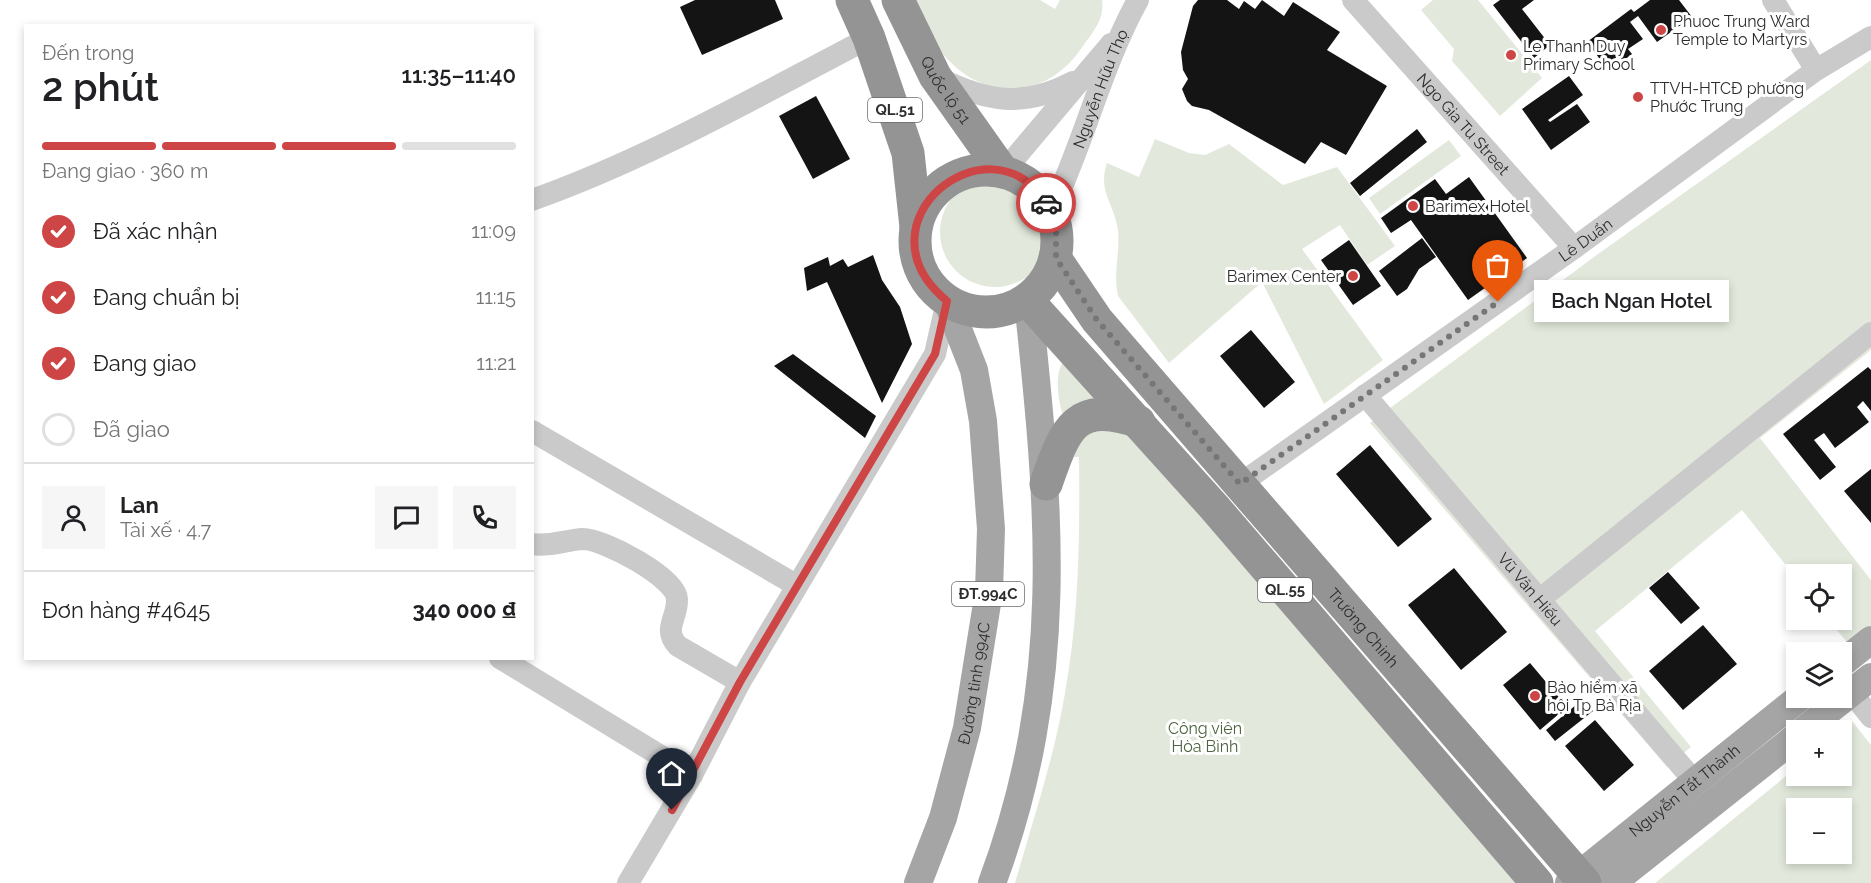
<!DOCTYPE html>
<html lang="vi">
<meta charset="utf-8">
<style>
body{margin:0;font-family:Raleway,sans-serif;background:#f6f6f6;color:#202124;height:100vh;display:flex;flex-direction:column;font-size:22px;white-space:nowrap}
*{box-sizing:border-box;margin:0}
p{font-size:20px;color:#757577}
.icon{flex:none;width:33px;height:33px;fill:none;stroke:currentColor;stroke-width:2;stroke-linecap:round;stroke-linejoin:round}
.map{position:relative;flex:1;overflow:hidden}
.side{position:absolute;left:24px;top:24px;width:510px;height:636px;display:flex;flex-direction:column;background:#fff;border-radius:0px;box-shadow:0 3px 9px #0003}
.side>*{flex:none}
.fabs{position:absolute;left:1786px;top:564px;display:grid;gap:12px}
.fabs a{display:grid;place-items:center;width:66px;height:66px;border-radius:0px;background:#fff;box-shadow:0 3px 9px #0003;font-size:30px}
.pin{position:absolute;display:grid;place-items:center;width:51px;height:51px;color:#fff;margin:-62px -26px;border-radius:50% 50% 50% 0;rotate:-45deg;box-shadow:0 0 6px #0007}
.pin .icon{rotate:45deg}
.courier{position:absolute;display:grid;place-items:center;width:60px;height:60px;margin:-30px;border:4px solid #ce4545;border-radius:50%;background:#fff;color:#222;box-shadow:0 2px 8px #0007}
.bubble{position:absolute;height:42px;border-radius:0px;background:#fff;box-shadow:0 3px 9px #0003;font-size:20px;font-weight:600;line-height:42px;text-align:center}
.summary em{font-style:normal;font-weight:600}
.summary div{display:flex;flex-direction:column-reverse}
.summary{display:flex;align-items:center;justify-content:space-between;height:102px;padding:0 18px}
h1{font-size:39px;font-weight:600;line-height:45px}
.bar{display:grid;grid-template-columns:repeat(4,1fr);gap:9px 6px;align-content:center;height:72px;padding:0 18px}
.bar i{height:8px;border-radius:4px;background:#e0e0e0}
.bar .on{background:#ce4545}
.bar p{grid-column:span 4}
.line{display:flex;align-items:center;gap:15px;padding:0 18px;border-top:2px solid #e0e0e0}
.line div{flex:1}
.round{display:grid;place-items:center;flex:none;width:63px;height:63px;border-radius:0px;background:#f6f6f6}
ol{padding:0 18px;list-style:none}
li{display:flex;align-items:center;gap:18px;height:66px}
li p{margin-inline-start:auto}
li .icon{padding:6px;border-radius:50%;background:#ce4545;color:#fff;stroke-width:4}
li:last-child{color:#757577}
li i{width:33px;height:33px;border:3px solid #e0e0e0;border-radius:50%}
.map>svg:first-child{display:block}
</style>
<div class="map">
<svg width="1871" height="883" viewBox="0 0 1871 883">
<rect width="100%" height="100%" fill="#fff"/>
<path fill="#e2e9dc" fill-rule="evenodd" d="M912 0H1040L1055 9 1060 0H1102C1105 20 1092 33 1081 49 1041 105 975 101 936 45 927 31 920 15 912 0Z
M1433 0H1478L1542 78 1500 116 1452 61 1454 49 1421 10Z
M1871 60V350L1760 438 1871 580V627L1849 645 1829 620H1842V574H1797V579L1742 510 1595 631 1691 747 1667 767 1370 423 1598 254Z
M1155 139 1189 153 1205 155 1229 144 1283 185 1337 167 1395 246 1367 265 1340 225 1302 249 1383 360 1324 404 1262 282 1169 363 1118 296C1113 274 1120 253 1118 231 1115 204 1097 192 1107 163L1139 177Z
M1449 140 1461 156 1380 214 1369 198Z
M940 232a55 55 0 1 1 110 0a55 55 0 1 1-110 0Z
M1066 359 1111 395 1063 415C1058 401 1053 369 1066 359Z
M1123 419 1516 883H1015C1033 820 1054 758 1065 693 1079 616 1080 535 1079 457H1070L1077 432Z
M1852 721 1871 745V883H1655L1797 767V776H1842L1841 730ZM1797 808H1842V854H1797Z"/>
<path fill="#141414" d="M695 0H775L783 19 702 55 680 7Z
M1198 0H1227L1239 9 1244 1 1255 9 1262 0 1284 16 1293 2 1340 32 1327 50 1387 86 1346 155 1321 142 1305 164 1209 110 1192 106 1187 101 1182 89 1188 79 1183 70 1181 52 1193 6Z
M1500 0H1534L1522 9 1550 45 1534 58 1493 5Z
M1650 0H1679L1692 17 1657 42 1638 16 1630 22 1643 39 1628 49 1632 54 1623 61 1619 56 1605 66 1587 42 1631 9 1634 12Z
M1569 76 1583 95 1548 120 1550 122 1577 104 1590 122 1551 150 1522 109Z
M816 96 850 159 813 179 779 116Z
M1417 129 1427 142 1360 196 1350 183Z
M1469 177 1527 258 1468 300 1411 220 1391 233 1381 218 1435 179 1446 194Z
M1422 238 1436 257 1419 269 1407 289 1397 296 1379 271Z
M1349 240 1381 286 1353 305 1321 260Z
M873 255 882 280 900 307 912 344 882 403 827 282 807 291 804 268 828 257 830 266 843 259 848 267Z
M1251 330 1295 382 1264 408 1220 356Z
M793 354 876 416 865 438 774 366Z
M1868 367 1871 370V411L1863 401 1857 407 1869 422 1835 448 1824 433 1814 440 1836 467 1820 480 1783 434Z
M1370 445 1432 519 1398 547 1336 474Z
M1871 469V523L1844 491Z
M1454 568 1507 632 1461 670 1408 605Z
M1668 572 1700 608 1681 624 1649 588Z
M1703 625 1737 664 1683 710 1649 671Z
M1530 663 1567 707 1540 730 1503 685Z
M1583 699 1593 711 1555 741 1546 730Z
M1595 720 1634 765 1604 791 1565 746Z"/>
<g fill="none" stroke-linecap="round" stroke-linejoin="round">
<g stroke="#cacaca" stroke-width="22">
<path id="s1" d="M1353 0 1574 248"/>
<path d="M1773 0 1816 70"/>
<path d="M939 78C987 102 1024 108 1073 82"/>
<path d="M1003 172 1111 44"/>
<path d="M532 200C650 158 759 95 869 38"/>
<path id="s2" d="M1051 211C1084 143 1101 67 1138 0"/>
<path id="s3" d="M1365 395 1695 782"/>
<path d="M532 431 796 585"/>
<path id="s4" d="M1240 484 1574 248 1816 70 1871 37"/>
<path d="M532 544C550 547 565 540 583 539 603 539 676 577 677 599 678 618 662 629 678 646L740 682"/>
<path d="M1539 600 1871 333"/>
<path d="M500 658 692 775"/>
<path d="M1852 693 1871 717"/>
<path d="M628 883 692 775 740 682 935 354 947 301"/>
</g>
<g stroke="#a5a5a5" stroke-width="28">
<path d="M1842 663 1871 640"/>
<path d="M1804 730 1871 677"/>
<path id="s5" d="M918 883 943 818 967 728 989 591 991 529 983 421 974 370 947 301"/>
<path d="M992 883C1067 682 1050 509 1028 301"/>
<path id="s6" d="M1569 883 1799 698"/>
<path d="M1612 883 1797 736"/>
</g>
<g stroke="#949494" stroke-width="33">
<path d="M852 0 869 38 908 153 916 227"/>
<path id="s7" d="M898 0 935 76 1003 172"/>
<circle cx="986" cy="241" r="71"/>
<path id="s8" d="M1055 258 1097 320 1585 883"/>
<path d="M1028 301 1214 507 1537 883"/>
<path d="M1046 484C1065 430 1074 399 1139 422"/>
</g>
</g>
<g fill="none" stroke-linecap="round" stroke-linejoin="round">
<path stroke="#767676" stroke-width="6" stroke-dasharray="0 10.8" d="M1046 203 1056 226V258L1097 320 1240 484 1498 302"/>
<path stroke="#ce4545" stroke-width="8" d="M672 810 740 682 935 354 947 301C852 223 989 113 1046 203"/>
</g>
<g fill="#ce4545" stroke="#fff" stroke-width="2">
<circle cx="1661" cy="30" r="6"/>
<circle cx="1511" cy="55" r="6"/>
<circle cx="1638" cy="97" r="6"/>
<circle cx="1413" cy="206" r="6"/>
<circle cx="1353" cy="276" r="6"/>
<circle cx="1535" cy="696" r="6"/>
</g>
<g text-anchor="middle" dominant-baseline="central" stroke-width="6" stroke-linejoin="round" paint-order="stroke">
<g fill="#fff" stroke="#6c6c6c" stroke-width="1.5">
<rect x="868" y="98" width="54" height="24" rx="4.5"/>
<rect x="1258" y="578" width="54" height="24" rx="4.5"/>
<rect x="952" y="582" width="72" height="24" rx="4.5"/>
</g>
<g font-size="15" font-weight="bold" fill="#2d2d2d">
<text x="895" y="110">QL.51</text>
<text x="1285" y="590">QL.55</text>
<text x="988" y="594">ĐT.994C</text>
</g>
<g font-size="16" fill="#2d2d2d" stroke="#fff" text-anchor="start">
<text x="1673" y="21">Phuoc Trung Ward<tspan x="1673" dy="18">Temple to Martyrs</tspan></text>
<text x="1523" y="46">Le Thanh Duy<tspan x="1523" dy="18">Primary School</tspan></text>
<text x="1650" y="88">TTVH-HTCĐ phường<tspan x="1650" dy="18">Phước Trung</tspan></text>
<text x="1425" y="206">Barimex Hotel</text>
<text x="1341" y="276" text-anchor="end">Barimex Center</text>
<text x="1547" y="687">Bảo hiểm xã<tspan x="1547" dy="18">hội Tp Bà Rịa</tspan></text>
</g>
<g font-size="16" fill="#2d2d2d" stroke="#fff">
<text stroke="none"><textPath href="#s7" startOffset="102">Quốc lộ 51</textPath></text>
<text stroke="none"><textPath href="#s2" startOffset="132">Nguyễn Hữu Thọ</textPath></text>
<text stroke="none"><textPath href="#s1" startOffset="166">Ngo Gia Tu Street</textPath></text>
<text stroke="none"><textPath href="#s4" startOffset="423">Lê Duẩn</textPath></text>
<text stroke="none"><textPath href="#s3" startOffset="255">Vũ Văn Hiếu</textPath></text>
<text stroke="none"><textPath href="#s8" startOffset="482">Trường Chinh</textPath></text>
<text stroke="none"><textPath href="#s5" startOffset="208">Đường tỉnh 994C</textPath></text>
<text stroke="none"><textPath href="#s6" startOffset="148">Nguyễn Tất Thành</textPath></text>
</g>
<g font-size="16" fill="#4e6340" stroke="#fff">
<text x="1205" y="728">Công viên<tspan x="1205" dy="18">Hòa Bình</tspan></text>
</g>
</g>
</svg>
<div class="fabs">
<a><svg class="icon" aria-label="locate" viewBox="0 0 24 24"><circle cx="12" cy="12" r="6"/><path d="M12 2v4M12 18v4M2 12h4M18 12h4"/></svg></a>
<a><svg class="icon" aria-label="layers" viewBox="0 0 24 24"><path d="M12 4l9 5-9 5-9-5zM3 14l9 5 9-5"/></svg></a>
<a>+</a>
<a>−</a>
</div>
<div class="pin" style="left:1498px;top:302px;background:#ea580c"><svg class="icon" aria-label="bag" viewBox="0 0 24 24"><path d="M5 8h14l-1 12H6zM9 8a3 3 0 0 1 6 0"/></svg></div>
<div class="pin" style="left:672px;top:810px;background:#1f2937"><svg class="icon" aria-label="home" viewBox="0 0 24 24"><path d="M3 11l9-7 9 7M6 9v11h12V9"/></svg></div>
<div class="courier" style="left:1046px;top:203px"><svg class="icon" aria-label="car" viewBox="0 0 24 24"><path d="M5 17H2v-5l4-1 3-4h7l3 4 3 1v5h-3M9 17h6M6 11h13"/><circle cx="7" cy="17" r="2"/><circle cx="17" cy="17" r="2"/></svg></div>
<div class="bubble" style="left:1534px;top:280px;width:195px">Bach Ngan Hotel</div>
<section class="side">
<div class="summary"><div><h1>2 phút</h1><p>Đến trong</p></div><em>11:35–11:40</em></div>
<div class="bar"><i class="on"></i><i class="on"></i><i class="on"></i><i></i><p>Đang giao · 360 m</p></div>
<ol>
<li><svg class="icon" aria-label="check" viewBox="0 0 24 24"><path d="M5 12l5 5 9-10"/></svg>Đã xác nhận<p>11:09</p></li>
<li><svg class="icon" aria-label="check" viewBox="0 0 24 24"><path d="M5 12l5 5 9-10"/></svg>Đang chuẩn bị<p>11:15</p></li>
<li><svg class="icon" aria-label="check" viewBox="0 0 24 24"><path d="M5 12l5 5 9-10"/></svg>Đang giao<p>11:21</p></li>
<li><i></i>Đã giao</li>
</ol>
<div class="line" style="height:108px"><a class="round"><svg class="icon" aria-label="person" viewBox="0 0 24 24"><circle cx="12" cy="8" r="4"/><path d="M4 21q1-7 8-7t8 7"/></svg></a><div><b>Lan</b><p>Tài xế · 4.7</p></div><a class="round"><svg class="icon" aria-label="chat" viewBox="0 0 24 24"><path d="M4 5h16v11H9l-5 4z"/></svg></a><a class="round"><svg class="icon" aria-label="phone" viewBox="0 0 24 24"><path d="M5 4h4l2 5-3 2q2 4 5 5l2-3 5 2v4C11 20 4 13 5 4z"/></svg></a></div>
<div class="line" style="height:78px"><div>Đơn hàng #4645</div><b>340 000 ₫</b></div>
</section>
</div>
